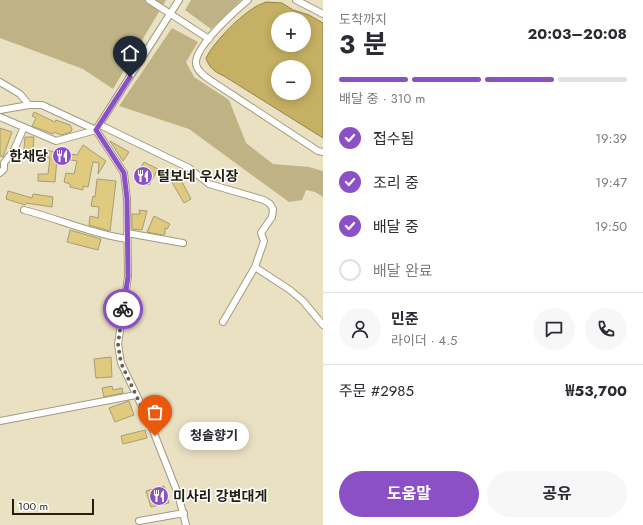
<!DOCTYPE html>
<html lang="ko">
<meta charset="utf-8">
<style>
body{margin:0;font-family:Jost,"Noto Sans KR",sans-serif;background:#f7f7f7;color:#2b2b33;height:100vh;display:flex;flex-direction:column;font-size:15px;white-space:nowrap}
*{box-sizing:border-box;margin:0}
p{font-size:13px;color:#7c7c81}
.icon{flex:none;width:22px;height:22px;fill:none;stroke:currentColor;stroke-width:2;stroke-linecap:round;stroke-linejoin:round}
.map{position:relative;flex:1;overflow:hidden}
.sheet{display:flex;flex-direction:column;background:#fff;width:320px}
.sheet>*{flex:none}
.controls{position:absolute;left:271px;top:12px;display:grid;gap:8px}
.controls a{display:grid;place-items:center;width:40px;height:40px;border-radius:50%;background:#fff;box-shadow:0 2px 10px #0003;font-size:20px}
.scale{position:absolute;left:12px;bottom:10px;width:82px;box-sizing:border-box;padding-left:4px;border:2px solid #211e12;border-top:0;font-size:11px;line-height:14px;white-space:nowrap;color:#211e12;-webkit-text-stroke:3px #fff;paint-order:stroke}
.pin{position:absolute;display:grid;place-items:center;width:34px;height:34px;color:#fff;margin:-41px -17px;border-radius:50% 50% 50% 0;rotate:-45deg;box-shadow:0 0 4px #0007}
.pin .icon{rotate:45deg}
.courier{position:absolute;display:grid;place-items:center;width:40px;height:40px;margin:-20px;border:3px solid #8c50c6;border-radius:50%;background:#fff;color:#222;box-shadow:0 1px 5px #0007}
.bubble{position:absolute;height:28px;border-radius:14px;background:#fff;box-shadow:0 2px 10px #0003;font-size:13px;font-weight:700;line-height:28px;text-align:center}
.headline em{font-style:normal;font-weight:700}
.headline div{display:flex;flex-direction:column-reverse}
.headline{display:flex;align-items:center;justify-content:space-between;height:68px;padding:0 16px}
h1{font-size:26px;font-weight:700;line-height:30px}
.bar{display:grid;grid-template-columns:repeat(4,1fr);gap:6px 4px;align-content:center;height:48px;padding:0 16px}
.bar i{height:5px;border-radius:3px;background:#e1e1e2}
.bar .on{background:#8c50c6}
.bar p{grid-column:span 4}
.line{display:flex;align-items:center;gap:10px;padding:0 16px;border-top:1px solid #e1e1e2}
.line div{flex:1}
.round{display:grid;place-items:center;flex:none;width:42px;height:42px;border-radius:21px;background:#f7f7f7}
ol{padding:0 16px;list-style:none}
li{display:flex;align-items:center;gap:12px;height:44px}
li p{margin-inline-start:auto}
li .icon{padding:4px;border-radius:50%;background:#8c50c6;color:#fff;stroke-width:4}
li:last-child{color:#7c7c81}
li i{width:22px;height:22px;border:2px solid #e1e1e2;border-radius:50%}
.action{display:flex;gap:8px;margin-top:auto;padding:8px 16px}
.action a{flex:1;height:46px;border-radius:24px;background:#8c50c6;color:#fff;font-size:16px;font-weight:700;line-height:46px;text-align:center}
.action a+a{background:#f7f7f7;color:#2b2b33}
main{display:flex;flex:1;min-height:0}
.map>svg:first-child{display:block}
</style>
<main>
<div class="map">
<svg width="323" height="525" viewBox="0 0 323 525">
<rect width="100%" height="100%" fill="#eae1c2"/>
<path fill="#bfb285" d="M0 0H166L113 89 83 69 0 38Z
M191 0H241L211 29 185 10Z
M172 28 198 42 186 62 194 77 229 100 246 143 273 164 309 167 323 171V197L315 192 306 190 302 200 289 202 189 129 119 106Z"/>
<path fill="#c5b063" stroke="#94844b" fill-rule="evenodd" d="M266 2 282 3 293 10 309 15 323 23V138L224 76C215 72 209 68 206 58 214 42 237 19 252 9 256 6 261 4 266 2ZM278 19H304V45H278ZM278 67H304V93H278Z"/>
<path fill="#dfca7d" stroke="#a49c7e" d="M34 112 55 122 56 120 70 125 72 129 71 132 61 135 54 132 53 134 32 126 36 118 32 116Z
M0 128 12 132 3 157 0 156Z
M25 137H34L33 149H24Z
M110 141 129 152 123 161Z
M83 145 106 161 98 174 99 163 93 162 88 187 83 186V190L70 187V184L64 182 66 173 74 174 77 161 57 158 55 182 38 181V174H48L50 158 42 157 43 150 77 155Z
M144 162 158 169 149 185 136 176Z
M171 171 176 173 181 180 191 199 184 203 173 184 170 176Z
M97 179 116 181 110 231 89 225 90 216 98 218 99 207 91 206 93 196 95 197Z
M8 191 32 198 33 194 53 197 52 207 26 203 25 205 6 199Z
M139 210 147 211 142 230 132 229V214H140Z
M154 216 170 224 167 229 165 228V234L162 235 147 232Z
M70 230 101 239 98 250 67 242Z
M111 357 112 377 96 378 94 359Z
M112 386 113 390 122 388 123 393 104 397 102 388Z
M129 401 134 415 115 422 109 408Z
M145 430 147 438 123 444 121 436Z
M164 486 169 503 151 507 146 491Z"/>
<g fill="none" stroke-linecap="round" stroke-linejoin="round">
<defs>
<path id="minor" d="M149 0 209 39
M248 0C235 11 194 47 196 64 197 71 204 76 210 80L318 151 323 152
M296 0 323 14
M0 82 20 94 29 105
M0 110 29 105H42L96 130 124 173 127 199 128 277 118 344 121 363 150 423 178 494 186 525
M0 117 56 141 96 130
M100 125 189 168 209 184 264 200 270 204 273 209 272 217 261 233 264 241 255 267 223 322
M97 128 179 0
M0 173 4 169V163L14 150 24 127
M24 210C59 219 92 234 127 239
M127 233 183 243
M255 267 290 290 303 301 323 325
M0 421 136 395
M139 521 184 513"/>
</defs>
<use href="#minor" stroke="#a39b7d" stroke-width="8"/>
<use href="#minor" stroke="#fff" stroke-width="6"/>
</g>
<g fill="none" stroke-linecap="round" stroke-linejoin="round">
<path stroke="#676250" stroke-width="4" stroke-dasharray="0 7.2" d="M123 309 118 344 121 363 155 436"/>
<path stroke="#8c50c6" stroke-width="5" d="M123 309 128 277 127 199 124 173 96 130 130 77"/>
</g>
<defs>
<symbol id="restaurant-disc" viewBox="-11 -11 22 22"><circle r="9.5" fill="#8c50c6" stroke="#fff"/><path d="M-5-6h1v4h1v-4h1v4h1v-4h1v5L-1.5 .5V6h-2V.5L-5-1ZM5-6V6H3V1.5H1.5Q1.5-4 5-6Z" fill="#fff"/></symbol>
</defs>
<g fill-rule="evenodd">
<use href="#restaurant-disc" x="51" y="145" width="22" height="22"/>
<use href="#restaurant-disc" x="132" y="165" width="22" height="22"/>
<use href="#restaurant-disc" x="148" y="485" width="22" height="22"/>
</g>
<g text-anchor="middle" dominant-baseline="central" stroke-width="3" stroke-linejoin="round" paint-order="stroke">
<g font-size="14" font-weight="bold" fill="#211e12" stroke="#fff" text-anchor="start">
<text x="48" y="156" text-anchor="end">한채당</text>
<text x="157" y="176">털보네 우시장</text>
<text x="173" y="496">미사리 강변대게</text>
</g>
</g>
</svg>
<div class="controls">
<a>+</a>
<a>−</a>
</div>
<div class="scale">100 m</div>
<div class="pin" style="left:155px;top:436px;background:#ea580c"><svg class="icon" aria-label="bag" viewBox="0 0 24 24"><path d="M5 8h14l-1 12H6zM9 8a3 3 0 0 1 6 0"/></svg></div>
<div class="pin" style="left:130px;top:77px;background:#1f2937"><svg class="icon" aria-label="home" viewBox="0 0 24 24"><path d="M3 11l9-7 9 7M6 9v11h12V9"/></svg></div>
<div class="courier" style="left:123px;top:309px"><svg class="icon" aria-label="bike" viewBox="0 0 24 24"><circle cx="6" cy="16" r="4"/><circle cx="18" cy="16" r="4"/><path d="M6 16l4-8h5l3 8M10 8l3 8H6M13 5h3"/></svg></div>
<div class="bubble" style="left:179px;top:422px;width:70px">청솔향기</div>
</div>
<section class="sheet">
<div class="headline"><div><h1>3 분</h1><p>도착까지</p></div><em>20:03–20:08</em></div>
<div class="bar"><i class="on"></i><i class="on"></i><i class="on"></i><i></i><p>배달 중 · 310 m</p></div>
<ol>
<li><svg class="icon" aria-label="check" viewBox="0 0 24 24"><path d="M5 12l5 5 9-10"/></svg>접수됨<p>19:39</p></li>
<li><svg class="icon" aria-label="check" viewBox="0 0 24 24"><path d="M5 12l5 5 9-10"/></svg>조리 중<p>19:47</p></li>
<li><svg class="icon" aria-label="check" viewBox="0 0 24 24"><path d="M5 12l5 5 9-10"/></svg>배달 중<p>19:50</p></li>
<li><i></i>배달 완료</li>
</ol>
<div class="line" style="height:72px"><a class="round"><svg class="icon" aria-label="person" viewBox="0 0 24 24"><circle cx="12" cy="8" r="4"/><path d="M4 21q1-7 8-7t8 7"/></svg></a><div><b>민준</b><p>라이더 · 4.5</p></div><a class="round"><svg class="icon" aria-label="chat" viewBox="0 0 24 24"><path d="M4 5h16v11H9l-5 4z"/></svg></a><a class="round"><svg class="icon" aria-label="phone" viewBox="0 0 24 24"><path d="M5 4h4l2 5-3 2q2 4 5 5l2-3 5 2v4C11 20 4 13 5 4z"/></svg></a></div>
<div class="line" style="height:52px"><div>주문 #2985</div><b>₩53,700</b></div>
<div class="action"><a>도움말</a><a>공유</a></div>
</section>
</main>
